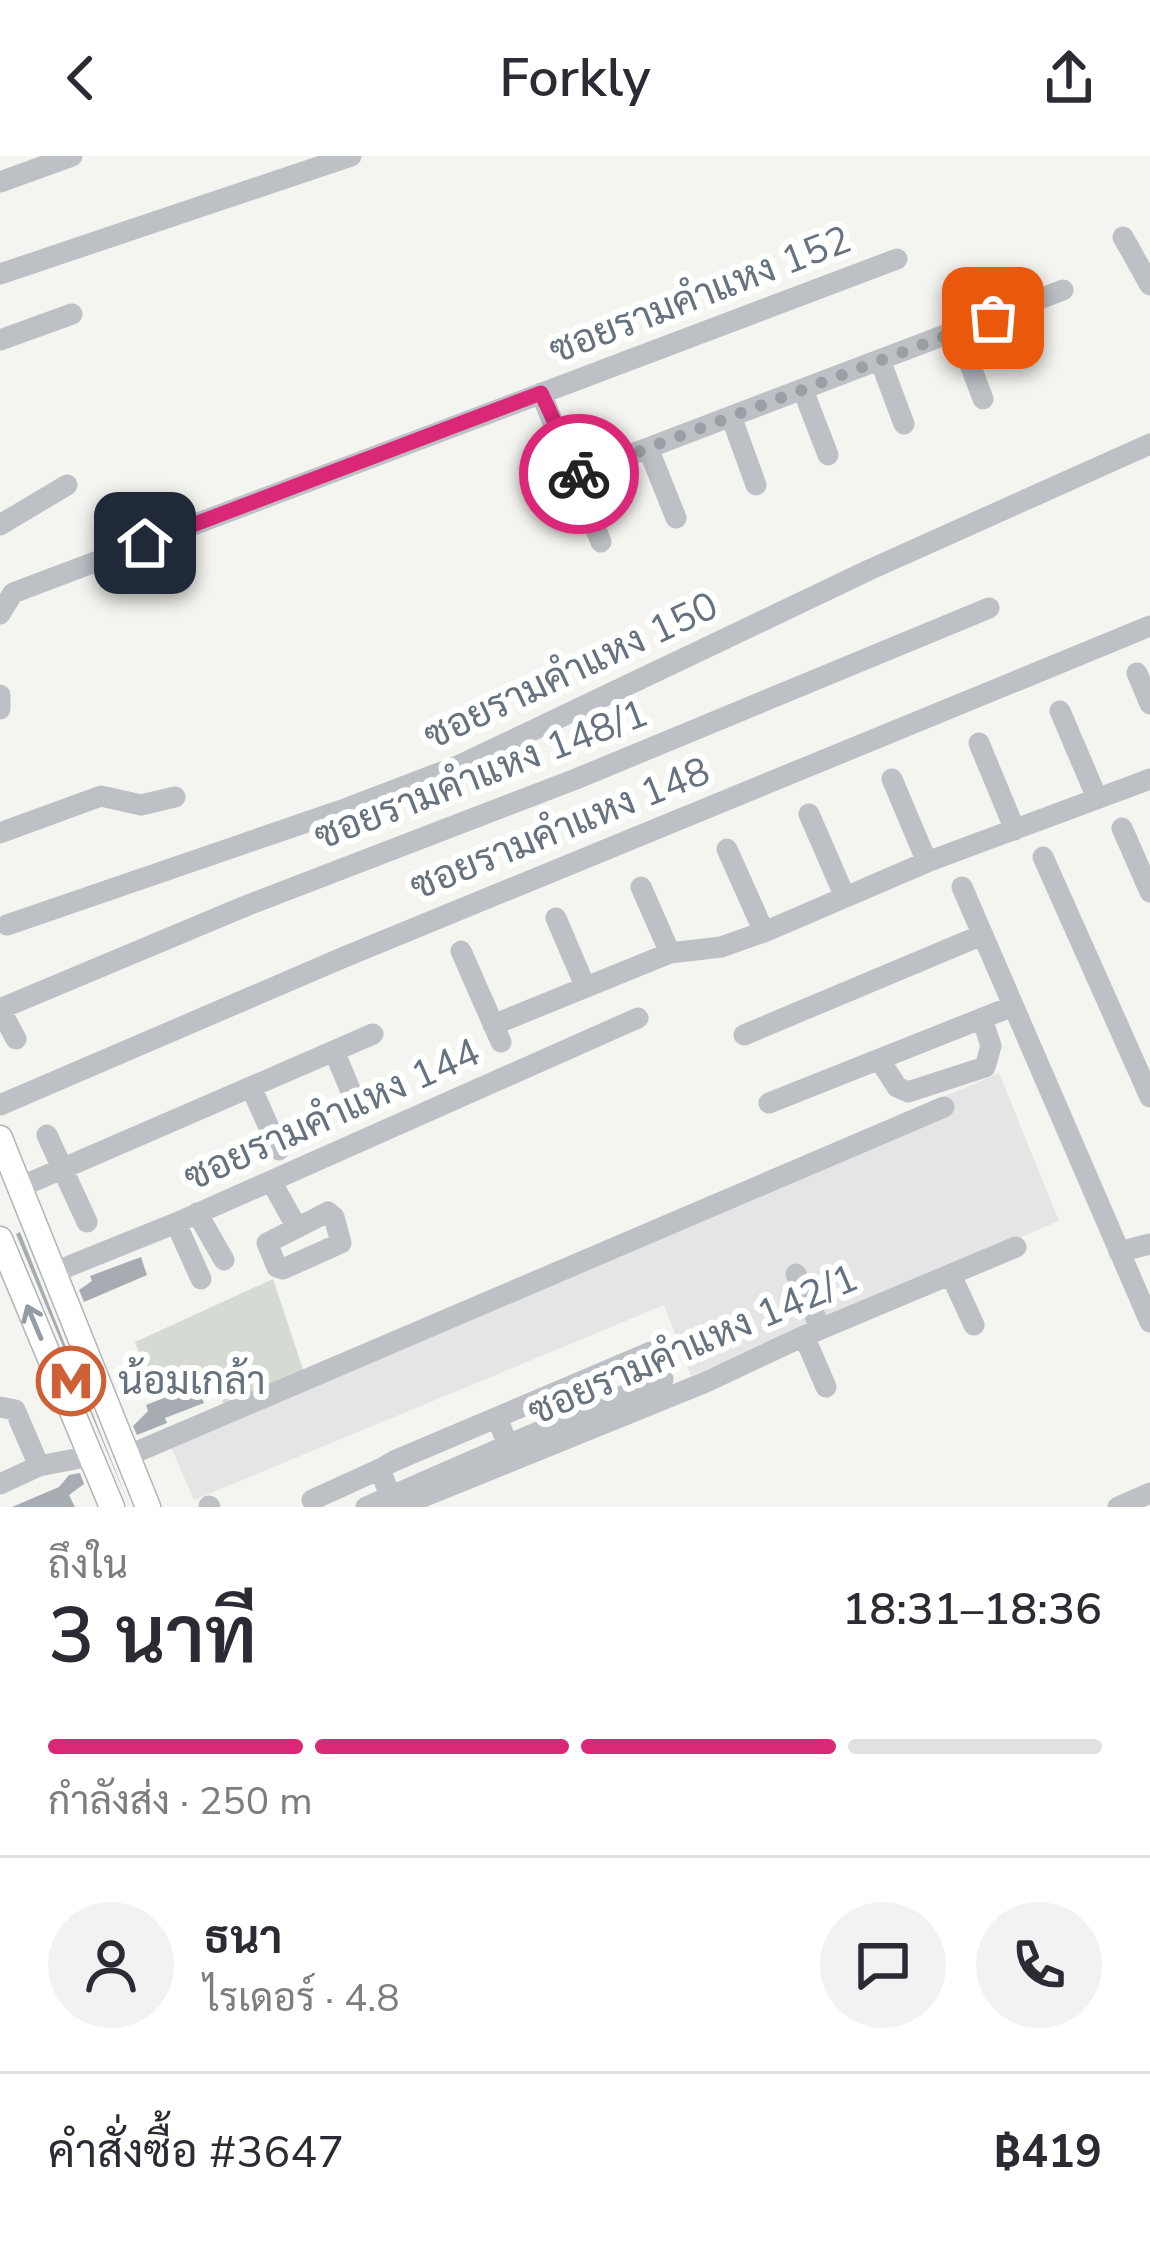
<!DOCTYPE html>
<html lang="th">
<meta charset="utf-8">
<style>
body{margin:0;font-family:"Nunito Sans",Sarabun,sans-serif;background:#f2f2f3;color:#2b2b33;height:100vh;display:flex;flex-direction:column;font-size:45px;white-space:nowrap}
*{box-sizing:border-box;margin:0}
p{font-size:39px;color:#7c7c81}
.icon{flex:none;width:66px;height:66px;fill:none;stroke:currentColor;stroke-width:2;stroke-linecap:round;stroke-linejoin:round}
.map{position:relative;height:1351px;overflow:hidden}
.side{display:flex;flex-direction:column;background:#fff;flex:1}
.side>*{flex:none}
.pin{position:absolute;display:grid;place-items:center;width:102px;height:102px;color:#fff;margin:-51px;border-radius:24px;box-shadow:0 6px 18px #0006}
.courier{position:absolute;display:grid;place-items:center;width:120px;height:120px;margin:-60px;border:9px solid #db2777;border-radius:50%;background:#fff;color:#222;box-shadow:0 3px 15px #0007}
.overview em{font-style:normal;font-weight:600}
.overview div{display:flex;flex-direction:column-reverse}
.overview{display:flex;align-items:center;justify-content:space-between;height:204px;padding:0 48px}
h1{font-size:78px;font-weight:600;line-height:90px}
.bar{display:grid;grid-template-columns:repeat(4,1fr);gap:18px 12px;align-content:center;height:144px;padding:0 48px}
.bar i{height:15px;border-radius:9px;background:#e1e1e2}
.bar .on{background:#db2777}
.bar p{grid-column:span 4}
.line{display:flex;align-items:center;gap:30px;padding:0 48px;border-top:3px solid #e1e1e2}
.line div{flex:1}
.round{display:grid;place-items:center;flex:none;width:126px;height:126px;border-radius:63px;background:#f2f2f3}
header{display:flex;justify-content:space-between;align-items:center;height:156px;padding:0 48px;background:#fff;font-size:54px;font-weight:600}
.map>svg:first-child{display:block}
</style>
<header><svg class="icon" aria-label="back" viewBox="0 0 24 24"><path d="M15 5l-7 7 7 7"/></svg>Forkly<svg class="icon" aria-label="share" viewBox="0 0 24 24"><path d="M12 15V3M7 8l5-5 5 5M5 13v7h14v-7"/></svg></header>
<div class="map">
<svg width="1150" height="1351" viewBox="0 0 1150 1351">
<rect width="100%" height="100%" fill="#f4f4f0"/>
<path fill="#e4e5e4" d="M999 917 1059 1065 691 1220 664 1149 194 1344 165 1277Z"/>
<path fill="#d5dad2" d="M273 1123 304 1217 225 1251 209 1212 153 1235 135 1186Z"/>
<path fill="#a6acb2" d="M20 1076 130 1351 16 1078Z
M141 1101 147 1119 84 1146 79 1134 92 1125 90 1120Z
M197 1229 204 1247 165 1262 167 1267 137 1279 133 1270 148 1255 146 1249Z
M80 1317 84 1328 69 1339 75 1351H12L59 1331 69 1319Z"/>
<g fill="none" stroke-linecap="round" stroke-linejoin="round">
<defs>
<path id="major" d="M0 982 148 1351
M0 1083 112 1351"/>
</defs>
<use href="#major" stroke="#b1b4b8" stroke-width="27"/>
<path stroke="#bdc0c4" stroke-width="21" d="M0 26 72 0
M1123 81 1150 129
M0 118 351 0
M958 176 983 243
M0 184 72 158
M880 204 904 268
M803 234 828 299
M541 237 601 386
M731 260 756 329
M648 292 676 362
M577 319 1063 134
M0 369 67 329
M0 458 13 437 897 103
M1137 517 1150 548
M0 539V553
M1060 555 1097 642
M979 587 1015 674
M892 623 927 706
M809 658 845 741
M1122 672 1150 736
M0 677 101 640 141 649 175 641
M727 693 764 776
M1043 701 1150 941
M641 731 670 797
M962 731 1150 1166
M556 762 585 830
M7 769 342 654 460 609 869 414 1150 288
M461 795 501 886
M0 853 248 749 576 623 989 452
M0 853 16 883
M493 869 670 797 721 791 764 776 927 706 1150 623
M744 879 982 779
M334 895 355 945
M879 903 897 931 908 936 985 911 991 890 982 862
M251 931 279 994
M769 947 1013 850
M0 949 342 802 1150 470
M47 979 87 1066
M271 1025 296 1070
M20 1031 373 878
M328 1056 334 1061 341 1087 283 1113 277 1111 267 1087Z
M197 1057 224 1104
M176 1067 201 1123
M1119 1096 1150 1088
M52 1117 176 1067 638 862
M796 1118 821 1173
M951 1119 974 1169
M804 1180 826 1231
M0 1251 15 1254 39 1310 91 1300
M508 1289 663 1223
M127 1300 944 951
M0 1328 39 1310
M390 1340 380 1313 394 1305 651 1196
M312 1344 380 1313
M209 1350 210 1351
M366 1351 508 1289 497 1262
M398 1351 706 1226 804 1180 1016 1091
M1118 1351 1150 1337"/>
<use href="#major" stroke="#fff" stroke-width="24"/>
</g>
<defs><path id="oneway-shaft" d="M-6 0H5M1.5-3L5.5 0L1.5 3" fill="none" stroke-width="1.6" stroke-linecap="round" stroke-linejoin="round" transform="scale(3)"/></defs>
<use stroke="#949ca5" href="#oneway-shaft" transform="translate(34 1166) rotate(-113)"/>
<g fill="none" stroke-linecap="round" stroke-linejoin="round">
<path stroke="#98a0a6" stroke-width="12" stroke-dasharray="0 21.6" d="M579 318 993 162"/>
<path stroke="#db2777" stroke-width="15" d="M145 387 541 237 579 318"/>
</g>
<defs>
<symbol id="metro-ring" viewBox="-11 -11 22 22"><circle r="9.5" fill="#fff" stroke="#cf5f35" stroke-width="1.5"/><path d="M-5.5 5V-5H-3L0 0L3-5H5.5V5H3V-.5L0 4L-3-.5V5Z" fill="#cf5f35"/></symbol>
</defs>
<g fill-rule="evenodd">
<use href="#metro-ring" x="33" y="1187" width="76" height="76"/>
</g>
<g text-anchor="middle" dominant-baseline="central" stroke-width="12" stroke-linejoin="round" paint-order="stroke">
<g font-size="39" fill="#66727e" stroke="#fff">
<text transform="translate(700 139) rotate(-21)">ซอยรามคำแหง 152</text>
<text transform="translate(571 515) rotate(-25)">ซอยรามคำแหง 150</text>
<text transform="translate(481 619) rotate(-21)">ซอยรามคำแหง 148/1</text>
<text transform="translate(560 673) rotate(-22)">ซอยรามคำแหง 148</text>
<text transform="translate(332 959) rotate(-24)">ซอยรามคำแหง 144</text>
<text transform="translate(693 1189) rotate(-23)">ซอยรามคำแหง 142/1</text>
</g>
<g font-size="39" fill="#66727e" stroke="#fff" text-anchor="start">
<text x="118" y="1225">น้อมเกล้า</text>
</g>
</g>
</svg>
<div class="pin" style="left:993px;top:162px;background:#ea580c"><svg class="icon" aria-label="bag" viewBox="0 0 24 24"><path d="M5 8h14l-1 12H6zM9 8a3 3 0 0 1 6 0"/></svg></div>
<div class="pin" style="left:145px;top:387px;background:#1f2937"><svg class="icon" aria-label="home" viewBox="0 0 24 24"><path d="M3 11l9-7 9 7M6 9v11h12V9"/></svg></div>
<div class="courier" style="left:579px;top:318px"><svg class="icon" aria-label="bike" viewBox="0 0 24 24"><circle cx="6" cy="16" r="4"/><circle cx="18" cy="16" r="4"/><path d="M6 16l4-8h5l3 8M10 8l3 8H6M13 5h3"/></svg></div>
</div>
<section class="side">
<div class="overview"><div><h1>3 นาที</h1><p>ถึงใน</p></div><em>18:31–18:36</em></div>
<div class="bar"><i class="on"></i><i class="on"></i><i class="on"></i><i></i><p>กำลังส่ง · 250 m</p></div>
<div class="line" style="height:216px"><a class="round"><svg class="icon" aria-label="person" viewBox="0 0 24 24"><circle cx="12" cy="8" r="4"/><path d="M4 21q1-7 8-7t8 7"/></svg></a><div><b>ธนา</b><p>ไรเดอร์ · 4.8</p></div><a class="round"><svg class="icon" aria-label="chat" viewBox="0 0 24 24"><path d="M4 5h16v11H9l-5 4z"/></svg></a><a class="round"><svg class="icon" aria-label="phone" viewBox="0 0 24 24"><path d="M5 4h4l2 5-3 2q2 4 5 5l2-3 5 2v4C11 20 4 13 5 4z"/></svg></a></div>
<div class="line" style="height:156px"><div>คำสั่งซื้อ #3647</div><b>฿419</b></div>
</section>
